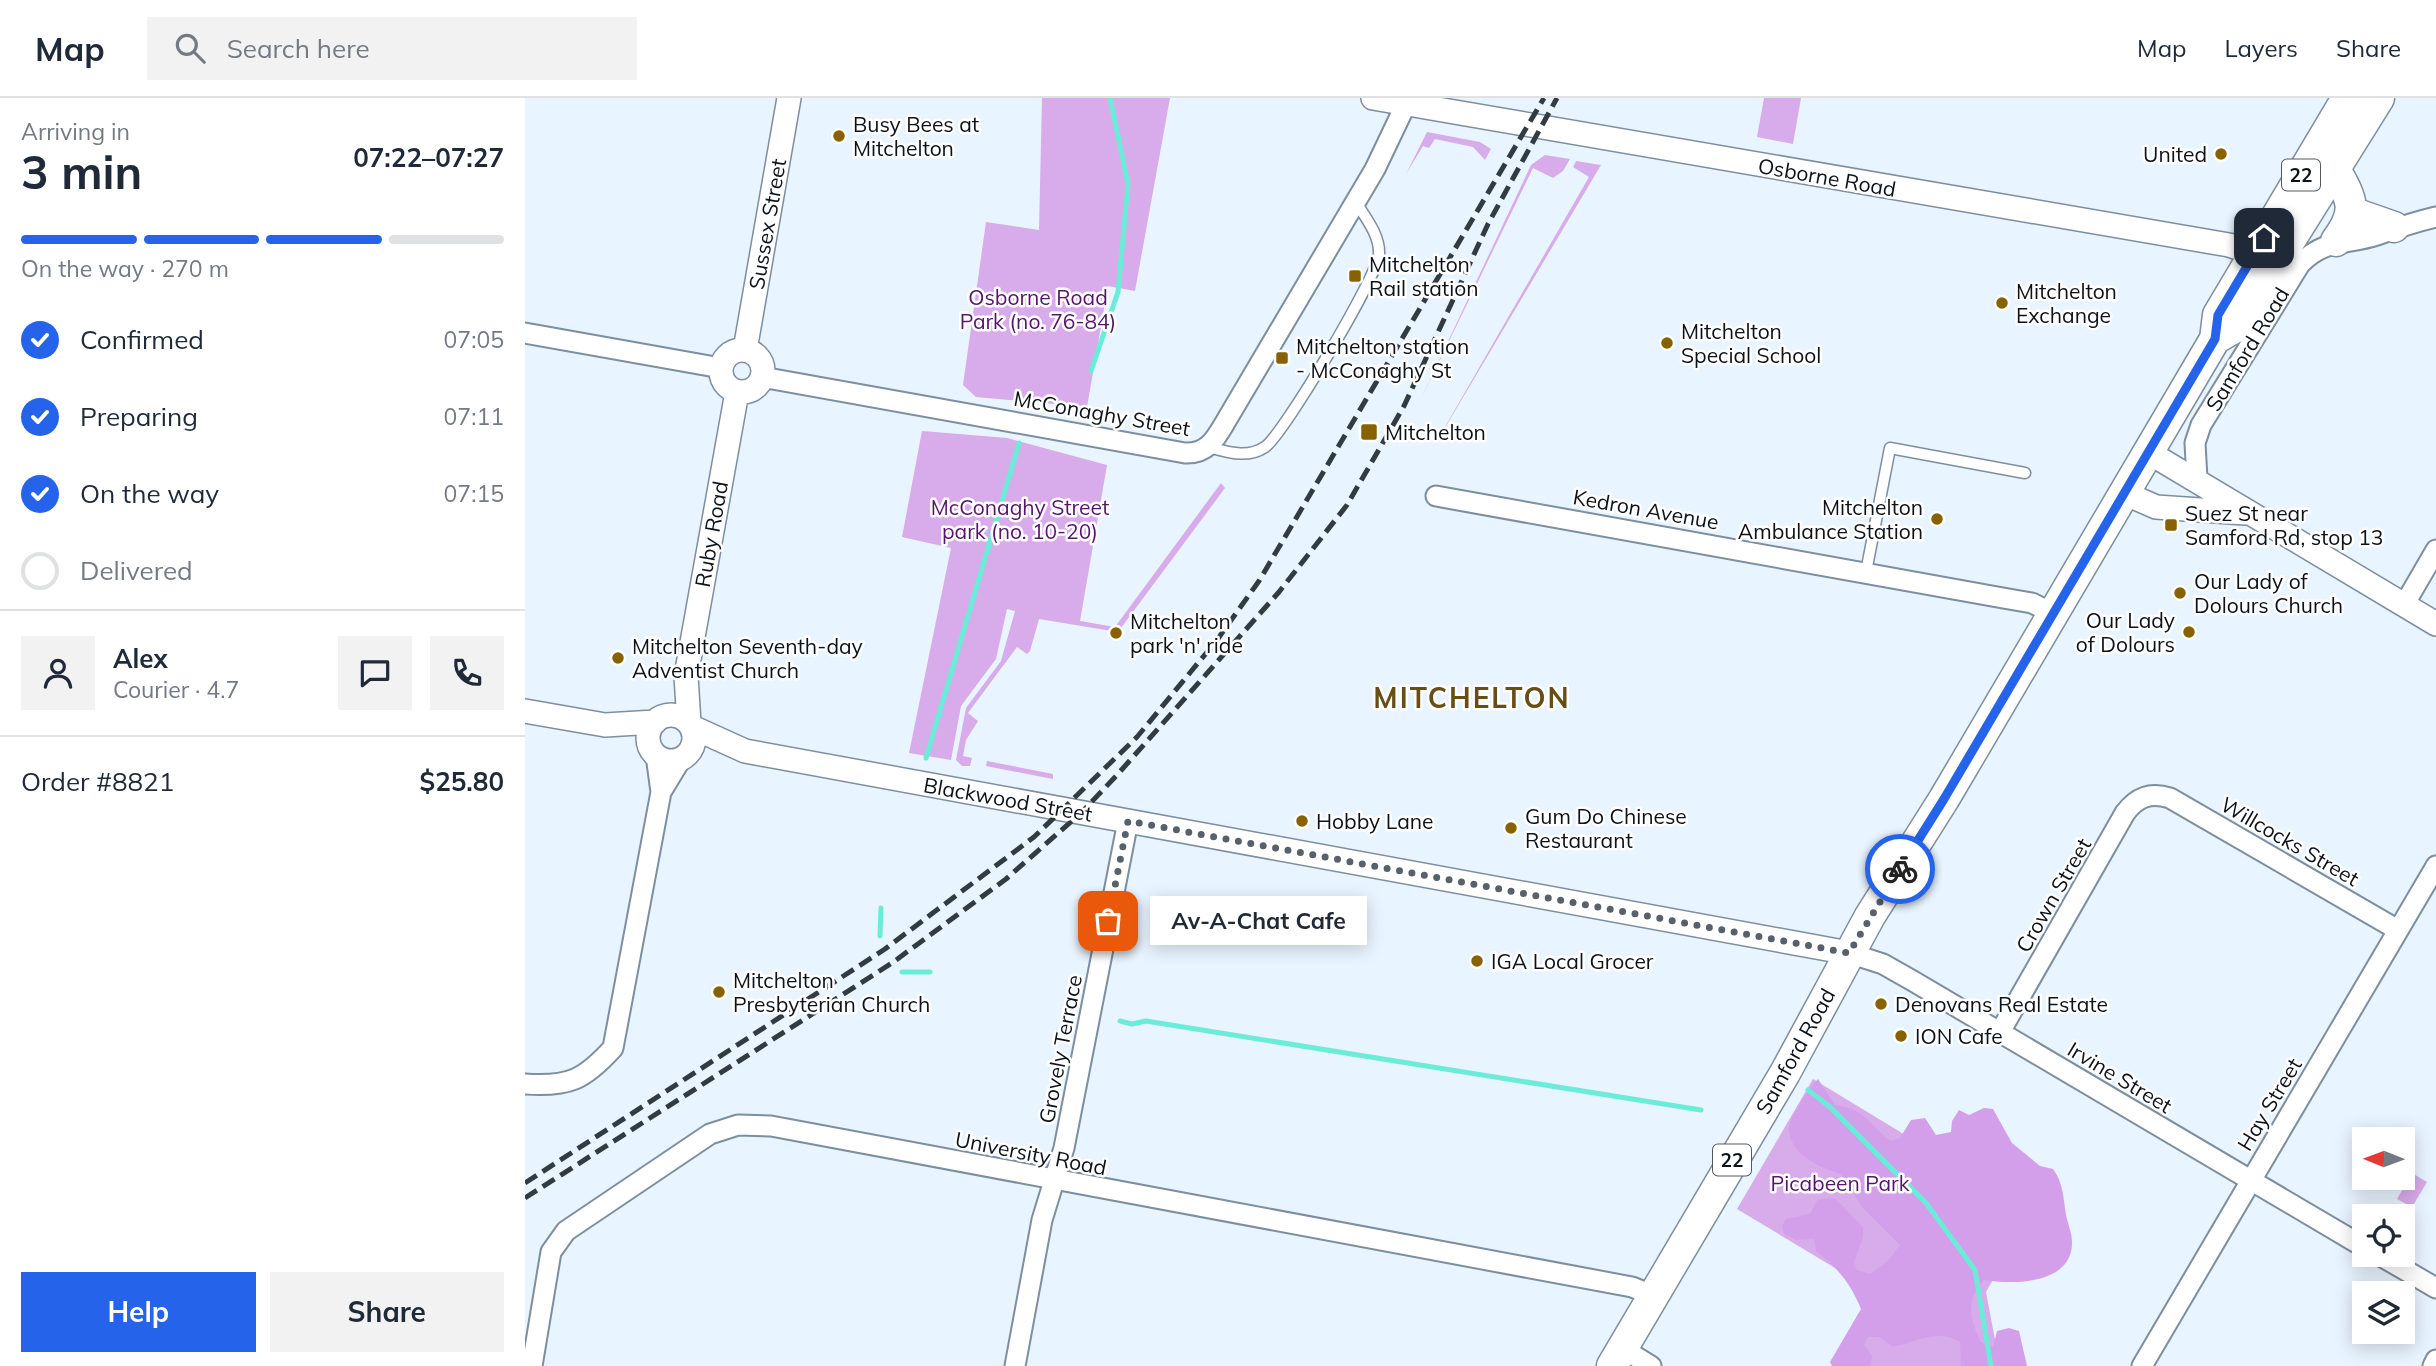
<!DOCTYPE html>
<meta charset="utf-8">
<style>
body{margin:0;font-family:Mulish,sans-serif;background:#f2f2f3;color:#1f2937;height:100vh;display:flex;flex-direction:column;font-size:26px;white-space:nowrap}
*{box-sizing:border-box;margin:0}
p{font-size:23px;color:#747a83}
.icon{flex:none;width:38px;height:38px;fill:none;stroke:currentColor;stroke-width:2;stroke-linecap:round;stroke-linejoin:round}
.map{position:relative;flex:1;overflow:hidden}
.sheet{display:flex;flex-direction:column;background:#fff;width:525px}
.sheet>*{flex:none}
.needle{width:46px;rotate:271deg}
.fabs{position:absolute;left:1827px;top:1029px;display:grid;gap:14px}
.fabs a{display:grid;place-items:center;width:63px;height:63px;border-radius:0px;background:#fff;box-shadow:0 4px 18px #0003;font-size:35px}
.pin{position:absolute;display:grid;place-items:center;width:60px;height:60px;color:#fff;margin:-30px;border-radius:14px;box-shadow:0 4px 10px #0006}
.courier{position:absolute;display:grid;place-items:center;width:70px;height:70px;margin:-35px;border:5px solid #2563eb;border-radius:50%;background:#fff;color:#222;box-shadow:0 2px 9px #0007}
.bubble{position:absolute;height:49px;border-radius:0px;background:#fff;box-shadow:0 4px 18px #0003;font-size:23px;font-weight:700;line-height:49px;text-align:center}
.headline em{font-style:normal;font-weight:700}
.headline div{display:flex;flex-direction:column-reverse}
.headline{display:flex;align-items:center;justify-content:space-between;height:119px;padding:0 21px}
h1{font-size:46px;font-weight:700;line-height:52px}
.bar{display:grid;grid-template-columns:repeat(4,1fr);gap:10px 7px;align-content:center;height:84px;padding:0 21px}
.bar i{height:9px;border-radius:5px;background:#e0e1e3}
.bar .on{background:#2563eb}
.bar p{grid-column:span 4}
.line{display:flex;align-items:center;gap:18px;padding:0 21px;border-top:2px solid #e0e1e3}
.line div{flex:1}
.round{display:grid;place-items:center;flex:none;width:74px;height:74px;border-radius:0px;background:#f2f2f3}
ol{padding:0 21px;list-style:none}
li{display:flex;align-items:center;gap:21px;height:77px}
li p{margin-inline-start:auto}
li .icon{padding:7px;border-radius:50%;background:#2563eb;color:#fff;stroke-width:4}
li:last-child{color:#747a83}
li i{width:38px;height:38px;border:4px solid #e0e1e3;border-radius:50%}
.primary-button{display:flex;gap:14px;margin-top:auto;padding:14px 21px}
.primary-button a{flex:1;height:80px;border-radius:0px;background:#2563eb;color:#fff;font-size:28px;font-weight:700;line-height:80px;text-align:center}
.primary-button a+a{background:#f2f2f3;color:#1f2937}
header{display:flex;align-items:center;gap:42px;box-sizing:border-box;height:98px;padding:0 35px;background:#fff;border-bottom:2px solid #e0e1e3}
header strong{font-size:33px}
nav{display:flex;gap:38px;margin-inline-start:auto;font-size:24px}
.search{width:490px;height:63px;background:#f2f2f3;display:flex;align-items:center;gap:18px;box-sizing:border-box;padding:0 24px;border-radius:0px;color:#747a83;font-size:26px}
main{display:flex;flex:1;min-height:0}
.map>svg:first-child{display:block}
</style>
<header>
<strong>Map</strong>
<div class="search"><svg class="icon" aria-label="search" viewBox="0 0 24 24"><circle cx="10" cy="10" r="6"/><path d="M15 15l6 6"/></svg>Search here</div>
<nav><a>Map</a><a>Layers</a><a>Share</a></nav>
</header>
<main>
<section class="sheet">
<div class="headline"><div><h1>3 min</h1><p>Arriving in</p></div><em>07:22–07:27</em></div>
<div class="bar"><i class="on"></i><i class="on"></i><i class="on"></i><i></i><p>On the way · 270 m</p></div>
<ol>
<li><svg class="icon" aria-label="check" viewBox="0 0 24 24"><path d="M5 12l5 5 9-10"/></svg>Confirmed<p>07:05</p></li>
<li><svg class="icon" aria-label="check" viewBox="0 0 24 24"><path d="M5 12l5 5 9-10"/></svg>Preparing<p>07:11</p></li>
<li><svg class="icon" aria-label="check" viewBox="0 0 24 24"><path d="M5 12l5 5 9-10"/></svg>On the way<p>07:15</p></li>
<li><i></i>Delivered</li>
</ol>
<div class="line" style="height:126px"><a class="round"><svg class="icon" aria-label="person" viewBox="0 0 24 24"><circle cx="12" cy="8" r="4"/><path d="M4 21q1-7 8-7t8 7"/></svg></a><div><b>Alex</b><p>Courier · 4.7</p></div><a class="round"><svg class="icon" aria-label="chat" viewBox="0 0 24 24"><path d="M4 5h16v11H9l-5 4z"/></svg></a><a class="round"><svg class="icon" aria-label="phone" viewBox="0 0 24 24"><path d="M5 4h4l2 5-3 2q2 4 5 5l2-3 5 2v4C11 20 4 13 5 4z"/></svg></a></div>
<div class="line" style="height:91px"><div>Order #8821</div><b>$25.80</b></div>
<div class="primary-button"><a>Help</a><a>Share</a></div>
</section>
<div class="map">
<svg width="1911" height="1268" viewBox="0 0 1911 1268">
<rect width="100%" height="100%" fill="#e8f4ff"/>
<path fill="#d8abea" d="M517 0H645L610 193 583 188 562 309 451 299 438 287 461 124 514 132Z
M1239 0H1276L1268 46 1232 39Z
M902 34 955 44 966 51 960 62 948 49 910 41 904 50 898 48 881 76Z
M1020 57 1045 61 1038 73 1028 80 1008 70 895 303 1006 67Z
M1051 63 1076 67 905 355 1064 79 1048 69Z
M397 333 482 340 582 367 555 523 590 529 696 385 700 390 593 534 514 521 505 553 502 556 492 549 443 615 453 623 441 642 438 658 447 660 445 668H437L431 662 441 610 476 563 490 513 482 511 471 561 436 608 426 662 384 655 426 450 377 439Z
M462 663 528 676V681L461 668Z
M1288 981 1507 1114 1461 1194 1475 1268H1308L1350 1194 1212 1111Z
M1887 1075 1902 1084 1887 1109 1872 1101Z"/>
<path fill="#d49fea" d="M1293 981 1310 1007C1341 1011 1344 1027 1366 1043L1375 1040 1386 1022 1400 1020 1411 1037 1426 1034 1427 1023 1434 1012 1444 1017 1459 1010 1468 1011 1487 1045 1515 1068 1528 1071C1539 1086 1538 1100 1541 1117 1543 1126 1547 1135 1547 1144 1548 1186 1489 1187 1459 1182 1440 1202 1445 1222 1456 1244L1468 1249 1472 1233 1484 1230 1494 1233 1502 1268H1436L1435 1244C1411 1230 1392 1244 1367 1249L1355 1239H1343L1339 1247 1347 1258 1345 1268H1307L1305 1264 1336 1211C1326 1186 1312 1169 1291 1153L1289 1141 1271 1142 1259 1136 1257 1128 1261 1121 1285 1116 1293 1101 1310 1100 1338 1129V1139L1329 1164 1332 1172 1345 1176 1362 1164 1375 1147 1337 1109 1316 1076C1296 1070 1267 1058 1264 1033 1262 1022 1285 989 1293 981Z"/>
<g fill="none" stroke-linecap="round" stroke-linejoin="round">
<path stroke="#6becd8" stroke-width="5" d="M566 273 593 194 603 86 585 0
M401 660 494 345
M355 838 356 810
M377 874H405
M595 923 607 926 621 923 1176 1012
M1283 992 1305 1009 1401 1105 1450 1172 1466 1268"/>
<defs>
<path id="service" d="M683 349C703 354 722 361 740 349 758 337 854 176 854 156 855 137 840 119 830 103
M1341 474 1365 350 1500 375"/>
<path id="minor" d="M0 235 196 270
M237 279 660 355C683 356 691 340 701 323L850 71 881 6
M1672 381 1670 345 1676 327 1775 166C1800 140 1822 147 1852 137 1872 130 1890 124 1911 119
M911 398 1478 500 1507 505 1529 516
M1879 507 1911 452
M136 694 156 661
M1324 855 1358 866 1388 883 1839 1149
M1475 934 1600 715C1612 699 1625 694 1645 700L1873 832
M0 986C44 989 59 982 88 950L136 694 131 657
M1854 1157 1911 1190
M1097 1250 1126 1268
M7 1268 26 1154 41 1133 185 1036 213 1027 246 1028 1107 1189 1127 1197
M490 1268 517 1122 539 1050 603 723
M1617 1268 1911 768
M1908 1268 1911 1262"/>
<path id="tertiary" d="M848 0 1704 147 1745 160
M196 273a21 21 0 1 1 42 0a21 21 0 1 1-42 0Z
M220 252 264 0
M1623 354 1911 526
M1599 395 1631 409 1720 415
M0 613 80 627 130 624
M123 640a23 23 0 1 1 46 0a23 23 0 1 1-46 0Z
M164 625 161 578 212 294
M167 629 220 653 1324 855"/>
<path id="primary" d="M1826 114 1869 129
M1811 143C1833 113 1828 103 1811 73
M1690 241 1711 229 1854 0
M1087 1268 1260 975 1345 818 1419 701 1690 241 1693 217 1822 0"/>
</defs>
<use href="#service" stroke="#7d8e9f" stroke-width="13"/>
<use href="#minor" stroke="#7d8e9f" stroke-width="23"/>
<use href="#tertiary" stroke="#7d8e9f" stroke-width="26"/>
<use href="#primary" stroke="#7d8e9f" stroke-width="33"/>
<use href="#service" stroke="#fff" stroke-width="10"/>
<use href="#minor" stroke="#fff" stroke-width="19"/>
<use href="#tertiary" stroke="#fff" stroke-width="23"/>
<use href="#primary" stroke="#fff" stroke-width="30"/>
<path stroke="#333b42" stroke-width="5" stroke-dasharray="14 7" stroke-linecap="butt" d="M0 1085 360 851 509 739 612 639 692 542 734 483 1019 0
M0 1100 367 865 481 781 557 714 592 677 754 494 822 407 879 308 963 126 1032 0"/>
</g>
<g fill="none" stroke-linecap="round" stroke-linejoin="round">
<path stroke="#586169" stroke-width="7" stroke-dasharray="0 12.6" d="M583 823 603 723 1324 855 1375 771"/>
<path stroke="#2563eb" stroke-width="9" d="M1375 771 1419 701 1690 241 1693 217 1739 140"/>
</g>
<g fill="#886100" stroke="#fff" stroke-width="2.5">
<circle cx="314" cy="38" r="7"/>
<circle cx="1696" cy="56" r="7"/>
<rect x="823" y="171" width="14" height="14" rx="3.5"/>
<circle cx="1477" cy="205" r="7"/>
<circle cx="1142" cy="245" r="7"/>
<rect x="750" y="253" width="14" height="14" rx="3.5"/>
<rect x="835" y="325" width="18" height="18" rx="3.5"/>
<circle cx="1412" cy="421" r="7"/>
<rect x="1639" y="420" width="14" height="14" rx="3.5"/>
<circle cx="1655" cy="495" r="7"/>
<circle cx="1664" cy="534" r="7"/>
<circle cx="591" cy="535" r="7"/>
<circle cx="93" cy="560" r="7"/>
<circle cx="777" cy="723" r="7"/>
<circle cx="986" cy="730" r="7"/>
<circle cx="952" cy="863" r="7"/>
<circle cx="194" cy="894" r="7"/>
<circle cx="1356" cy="906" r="7"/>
<circle cx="1376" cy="938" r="7"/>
</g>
<g text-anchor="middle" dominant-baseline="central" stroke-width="5" stroke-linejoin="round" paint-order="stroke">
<g fill="#fff" stroke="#54595d" stroke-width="2">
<rect x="1757" y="61.5" width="38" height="31" rx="5"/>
<rect x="1188" y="1046.5" width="38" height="31" rx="5"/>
</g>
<g font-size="19" font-weight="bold" fill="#0b1218">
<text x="1776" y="77">22</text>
<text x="1207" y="1062">22</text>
</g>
<g font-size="21" fill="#0b1218" stroke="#fff" text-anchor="start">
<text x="328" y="26">Busy Bees at<tspan x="328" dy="24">Mitchelton</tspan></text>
<text x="1682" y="56" text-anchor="end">United</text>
<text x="844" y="166">Mitchelton<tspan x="844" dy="24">Rail station</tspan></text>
<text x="1491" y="193">Mitchelton<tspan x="1491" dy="24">Exchange</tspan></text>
<text x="1156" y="233">Mitchelton<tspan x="1156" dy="24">Special School</tspan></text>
<text x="771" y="248">Mitchelton station<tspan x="771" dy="24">- McConaghy St</tspan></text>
<text x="860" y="334">Mitchelton</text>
<text x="1398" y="409" text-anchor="end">Mitchelton<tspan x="1398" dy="24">Ambulance Station</tspan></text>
<text x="1660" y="415">Suez St near<tspan x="1660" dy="24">Samford Rd, stop 13</tspan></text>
<text x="1669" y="483">Our Lady of<tspan x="1669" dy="24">Dolours Church</tspan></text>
<text x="1650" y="522" text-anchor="end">Our Lady<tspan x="1650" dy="24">of Dolours</tspan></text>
<text x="605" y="523">Mitchelton<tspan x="605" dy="24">park 'n' ride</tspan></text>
<text x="107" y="548">Mitchelton Seventh-day<tspan x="107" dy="24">Adventist Church</tspan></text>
<text x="1000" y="718">Gum Do Chinese<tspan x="1000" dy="24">Restaurant</tspan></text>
<text x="791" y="723">Hobby Lane</text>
<text x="966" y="863">IGA Local Grocer</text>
<text x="208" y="882">Mitchelton<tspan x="208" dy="24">Presbyterian Church</tspan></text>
<text x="1370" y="906">Denovans Real Estate</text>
<text x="1390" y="938">ION Cafe</text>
</g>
<g font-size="21" fill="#0b1218" stroke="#fff">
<text transform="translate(1302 79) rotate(10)">Osborne Road</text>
<text transform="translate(242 126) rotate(-80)">Sussex Street</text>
<text transform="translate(1722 251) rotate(-59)">Samford Road</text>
<text transform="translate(577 315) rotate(10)">McConaghy Street</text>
<text transform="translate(1121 411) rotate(10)">Kedron Avenue</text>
<text transform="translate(186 436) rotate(-80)">Ruby Road</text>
<text transform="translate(483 701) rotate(10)">Blackwood Street</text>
<text transform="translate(1765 743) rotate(30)">Willcocks Street</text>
<text transform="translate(1528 797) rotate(-60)">Crown Street</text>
<text transform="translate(535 951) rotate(-79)">Grovely Terrace</text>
<text transform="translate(1270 953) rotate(-61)">Samford Road</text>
<text transform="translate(1595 979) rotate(31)">Irvine Street</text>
<text transform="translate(1744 1006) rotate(-59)">Hay Street</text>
<text transform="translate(506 1055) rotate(11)">University Road</text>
</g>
<g font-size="21" fill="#57146c" stroke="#fff">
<text x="513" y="199">Osborne Road<tspan x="513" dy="24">Park (no. 76-84)</tspan></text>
<text x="495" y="409">McConaghy Street<tspan x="495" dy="24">park (no. 10-20)</tspan></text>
<text x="1315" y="1085">Picabeen Park</text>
</g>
<g font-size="28" font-weight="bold" letter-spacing="2" fill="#684d14" stroke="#fff">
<text x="947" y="599">MITCHELTON</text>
</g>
</g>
</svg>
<div class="fabs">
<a><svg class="needle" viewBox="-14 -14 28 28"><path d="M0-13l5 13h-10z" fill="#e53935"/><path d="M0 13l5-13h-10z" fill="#747a83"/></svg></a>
<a><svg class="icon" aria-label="locate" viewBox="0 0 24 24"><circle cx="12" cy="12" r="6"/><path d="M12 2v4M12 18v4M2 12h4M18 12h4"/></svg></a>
<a><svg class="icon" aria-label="layers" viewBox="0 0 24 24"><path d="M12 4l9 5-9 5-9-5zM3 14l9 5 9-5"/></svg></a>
</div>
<div class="pin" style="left:583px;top:823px;background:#ea580c"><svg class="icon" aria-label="bag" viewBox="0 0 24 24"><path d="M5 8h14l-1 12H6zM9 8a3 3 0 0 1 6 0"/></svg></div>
<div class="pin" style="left:1739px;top:140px;background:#1f2937"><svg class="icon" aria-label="home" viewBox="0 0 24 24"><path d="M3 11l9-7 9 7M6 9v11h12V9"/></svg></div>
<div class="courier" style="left:1375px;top:771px"><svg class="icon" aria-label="bike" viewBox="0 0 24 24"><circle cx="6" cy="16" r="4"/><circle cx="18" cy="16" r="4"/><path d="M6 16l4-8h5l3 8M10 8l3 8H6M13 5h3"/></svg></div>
<div class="bubble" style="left:625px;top:798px;width:217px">Av-A-Chat Cafe</div>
</div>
</main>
